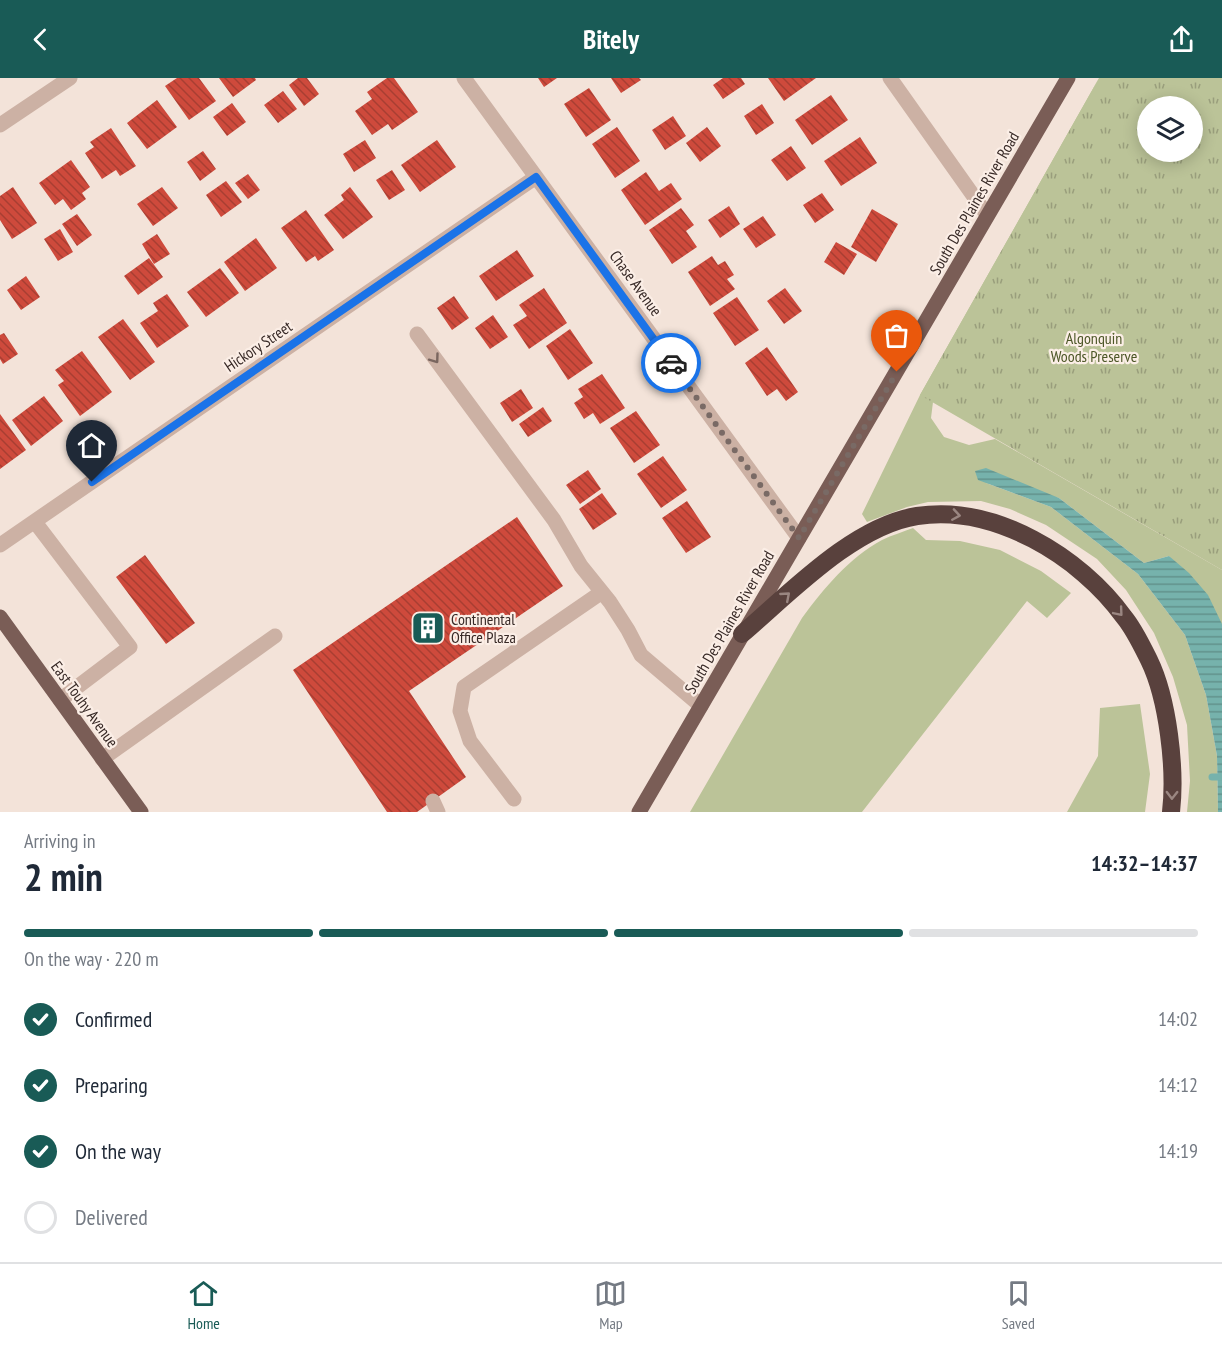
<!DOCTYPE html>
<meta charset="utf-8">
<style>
body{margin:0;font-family:"PT Sans Narrow",sans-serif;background:#f6f6f7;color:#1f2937;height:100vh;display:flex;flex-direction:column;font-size:22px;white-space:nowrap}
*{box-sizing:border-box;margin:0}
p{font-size:20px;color:#747a83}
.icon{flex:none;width:33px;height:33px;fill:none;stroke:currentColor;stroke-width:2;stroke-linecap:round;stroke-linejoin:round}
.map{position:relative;height:734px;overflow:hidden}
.panel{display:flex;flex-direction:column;background:#fff;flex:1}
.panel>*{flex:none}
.controls{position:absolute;left:1137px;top:18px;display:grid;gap:12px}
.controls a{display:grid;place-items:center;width:66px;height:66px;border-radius:50%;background:#fff;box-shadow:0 3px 15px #0003;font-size:30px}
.pin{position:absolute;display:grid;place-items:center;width:51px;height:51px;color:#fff;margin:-62px -26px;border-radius:50% 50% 50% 0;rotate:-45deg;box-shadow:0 0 6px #0007}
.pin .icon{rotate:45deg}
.courier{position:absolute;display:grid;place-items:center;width:60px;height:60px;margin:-30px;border:4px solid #1a73e8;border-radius:50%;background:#fff;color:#222;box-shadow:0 2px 8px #0007}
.headline em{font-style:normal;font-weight:700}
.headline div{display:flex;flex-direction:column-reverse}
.headline{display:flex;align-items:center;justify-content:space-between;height:102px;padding:0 24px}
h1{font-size:39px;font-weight:700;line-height:45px}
.bar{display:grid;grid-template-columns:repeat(4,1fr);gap:9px 6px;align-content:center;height:72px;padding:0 24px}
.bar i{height:8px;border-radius:4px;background:#e0e1e3}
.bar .current{background:#195b56}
.bar p{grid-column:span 4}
ol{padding:0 24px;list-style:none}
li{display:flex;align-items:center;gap:18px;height:66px}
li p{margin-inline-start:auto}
li .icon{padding:6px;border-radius:50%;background:#195b56;color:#fff;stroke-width:4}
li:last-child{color:#747a83}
li i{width:33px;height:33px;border:3px solid #e0e1e3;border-radius:50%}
header{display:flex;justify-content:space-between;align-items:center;height:78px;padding:0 24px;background:#195b56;color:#fff;font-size:27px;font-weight:700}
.tab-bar{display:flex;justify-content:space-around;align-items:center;height:84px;border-top:2px solid #e0e1e3;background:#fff;font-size:16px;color:#747a83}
.tab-bar a{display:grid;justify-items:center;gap:3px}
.tab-bar .current{color:#195b56}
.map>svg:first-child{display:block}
</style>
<header><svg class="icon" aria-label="back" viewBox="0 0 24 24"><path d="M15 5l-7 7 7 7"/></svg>Bitely<svg class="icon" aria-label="share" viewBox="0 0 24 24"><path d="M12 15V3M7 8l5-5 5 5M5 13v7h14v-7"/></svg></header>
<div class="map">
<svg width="1222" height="734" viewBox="0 0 1222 734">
<defs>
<pattern id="park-tufts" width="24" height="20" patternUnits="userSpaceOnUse" patternTransform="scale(1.5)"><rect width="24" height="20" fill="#bbc398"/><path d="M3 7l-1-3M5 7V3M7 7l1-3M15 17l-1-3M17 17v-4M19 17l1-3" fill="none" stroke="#999e7c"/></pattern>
<pattern id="water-rules" width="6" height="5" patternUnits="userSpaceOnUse" patternTransform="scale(1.5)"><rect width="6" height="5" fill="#76b2ac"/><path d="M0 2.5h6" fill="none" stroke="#62918c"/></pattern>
<pattern id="building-back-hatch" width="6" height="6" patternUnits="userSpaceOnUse" patternTransform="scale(1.5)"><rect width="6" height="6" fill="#ce4a3c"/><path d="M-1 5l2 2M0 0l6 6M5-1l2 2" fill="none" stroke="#a83e32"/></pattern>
</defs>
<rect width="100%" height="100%" fill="#f3e3d9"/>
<path fill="#bbc398" d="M1099 0 933 324 931 340 944 359 969 367 995 361 1222 492V547L1169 478 1144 485 1059 420 986 405 1051 429 1138 496 1185 557 1206 617 1217 678 1218 734H1187L1190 703 1187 647 1173 599 1154 555 1126 512 1097 481 1046 447 1010 431 981 423 928 424 907 429 867 444 862 436 920 317Z
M913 450 926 462 960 463 1000 472 1041 493 1071 515 1047 540 1027 523 862 734H690L802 540C824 510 849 480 882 462 892 457 903 454 913 450Z
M1140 626 1150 696 1145 734H1067L1098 678 1100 630Z"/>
<path fill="url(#park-tufts)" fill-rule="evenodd" d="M1099 0H1222V492L920 317ZM1148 28H1192V74H1148Z"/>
<path fill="url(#water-rules)" d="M986 390 1059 420 1144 485 1169 478 1189 495 1208 517 1222 546V734H1218L1217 678 1206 617 1185 557 1138 496 1051 429 978 402 975 393Z"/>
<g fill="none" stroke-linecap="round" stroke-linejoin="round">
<path stroke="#76b2ac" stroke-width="7" d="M1212 699H1222"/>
</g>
<path fill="url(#building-back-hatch)" d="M177 0H199L216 23 189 42 165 8Z
M219 0H255L256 2 233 19Z
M298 0H307L319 16 304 28 289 7Z
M387 0H394L418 34 392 52 388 46 372 57 355 33 372 21 367 14Z
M538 0H557L544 9Z
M611 0H639L641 2 621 15Z
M723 0H741L745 6 723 21 713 7Z
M768 0H816L784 23Z
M589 10 611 42 586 59 564 26Z
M283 13 297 31 278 45 264 27Z
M831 17 848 42 812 67 795 42Z
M157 22 177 49 147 71 127 45Z
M232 25 246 44 227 58 213 39Z
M762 26 774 45 756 57 744 38Z
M673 38 686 58 665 72 652 52Z
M617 49 640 83 615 100 592 66Z
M707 49 721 68 700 84 686 65Z
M111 50 136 88 120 98 116 92 102 101 85 75 94 69 90 64Z
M860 59 877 85 841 108 824 83Z
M365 62 376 80 354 94 343 76Z
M437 62 456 89 420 114 401 87Z
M791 68 806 90 787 103 771 82Z
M203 73 216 91 200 103 187 84Z
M71 82 90 109 82 115 86 121 71 132 63 121 55 127 39 105Z
M392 92 405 112 389 122 376 102Z
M646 94 659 113 671 105 682 121 645 147 621 112Z
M248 96 260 112 248 121 235 105Z
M226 103 242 124 221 139 206 117Z
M13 109 37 145 12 161 0 142V118Z
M162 109 178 130 153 148 137 126Z
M350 109 373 139 343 161 324 137 344 122 341 117Z
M822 115 834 132 815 145 803 127Z
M729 128 740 146 720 160 708 142Z
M681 130 694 147 686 153 697 169 672 186 649 152Z
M872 131 898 146 876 184 851 169Z
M306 132 334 172 318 183 315 178 306 184 281 150Z
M77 136 92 157 77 168 62 146Z
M763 138 776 157 756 170 743 151Z
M60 151 73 174 58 183 44 161Z
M157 156 170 176 154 186 142 166Z
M256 160 277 190 245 213 224 184Z
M836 164 857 176 844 197 824 184Z
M517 172 534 198 496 223 479 198Z
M712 178 718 187 725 183 734 197 727 201 735 211 710 228 688 194Z
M149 180 163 199 138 217 124 198Z
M220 190 239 215 206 239 187 214Z
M26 198 40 219 21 232 7 212Z
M544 210 567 245 529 271 513 247 527 238 519 227Z
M785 210 802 233 784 246 767 223Z
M167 216 189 248 157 270 140 245 158 233 153 225Z
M454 218 469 240 452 252 437 230Z
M737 219 759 252 735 268 713 235Z
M493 237 508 259 490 271 475 250Z
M123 241 155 284 130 302 98 259Z
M570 251 593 285 568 302 546 268Z
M4 255 18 276 3 286 0 281V257Z
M767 269 798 314 786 323 777 311 767 318 745 285Z
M82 273 112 314 80 338 58 307 64 303 55 292Z
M602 296 625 330 600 346 593 335 584 341 574 325 583 319 578 311Z
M521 311 533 330 512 344 500 325Z
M44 318 63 343 31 368 12 342Z
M543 329 552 343 528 359 519 346Z
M636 333 660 367 634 385 610 350Z
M0 336 26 372 0 391Z
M663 378 687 412 661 430 637 396Z
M588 392 601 411 580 426 566 407Z
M602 415 617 436 593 452 579 431Z
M687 423 711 459 686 475 662 440Z
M517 439 563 508 409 613 466 699 417 734H387L293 592Z
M145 477 195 545 166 566 116 499Z"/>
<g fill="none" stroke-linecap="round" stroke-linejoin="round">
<path stroke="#ccb1a4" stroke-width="15" d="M464 0 799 460
M890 0 987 137
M0 47 70 0
M417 256 554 442 581 488 610 524 628 552 641 577 701 628
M35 444 130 569 60 622
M0 467 536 99
M102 681 275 558
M514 721 470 663 460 633 464 609 602 514
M433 723 438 734"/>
<path stroke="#7a5d56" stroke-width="15" d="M0 539 141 734
M639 734 1068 0"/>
<path stroke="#59413d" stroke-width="18" d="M742 556C789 516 853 448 917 438 994 426 1080 478 1124 539 1134 551 1142 568 1149 582 1168 621 1176 691 1171 734"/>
</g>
<defs><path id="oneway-chevron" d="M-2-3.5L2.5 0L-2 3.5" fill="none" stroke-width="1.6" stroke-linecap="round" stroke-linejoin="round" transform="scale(1.5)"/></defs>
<use stroke="#7a665f" href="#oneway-chevron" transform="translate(435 281) rotate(54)"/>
<g stroke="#9a8681">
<use href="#oneway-chevron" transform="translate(956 437) rotate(9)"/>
<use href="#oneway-chevron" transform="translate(786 518) rotate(-41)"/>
<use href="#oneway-chevron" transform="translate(1119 534) rotate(50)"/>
<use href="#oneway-chevron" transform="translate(1172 717) rotate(91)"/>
</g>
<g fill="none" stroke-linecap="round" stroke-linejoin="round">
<path stroke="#796a65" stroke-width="6" stroke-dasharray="0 10.8" d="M671 285 799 460 897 294"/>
<path stroke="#1a73e8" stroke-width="8" d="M92 404 536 99 671 285"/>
</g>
<defs>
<symbol id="building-square" viewBox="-11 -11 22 22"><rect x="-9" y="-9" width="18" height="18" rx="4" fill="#195b56" stroke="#fbeee6"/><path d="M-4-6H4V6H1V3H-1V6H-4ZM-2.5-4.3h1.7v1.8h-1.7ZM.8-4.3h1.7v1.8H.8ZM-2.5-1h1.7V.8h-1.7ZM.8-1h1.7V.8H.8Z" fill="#fff"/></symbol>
</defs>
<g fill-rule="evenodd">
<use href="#building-square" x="409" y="531" width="38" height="38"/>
</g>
<g text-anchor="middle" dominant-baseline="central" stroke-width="4.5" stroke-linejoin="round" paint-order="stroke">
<g font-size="16" fill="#372926" stroke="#fbeee6">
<text transform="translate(974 125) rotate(-60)">South Des Plaines River Road</text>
<text transform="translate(636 205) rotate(54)">Chase Avenue</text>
<text transform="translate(258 268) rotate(-34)">Hickory Street</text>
<text transform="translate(729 544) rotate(-60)">South Des Plaines River Road</text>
<text transform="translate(85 626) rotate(54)">East Touhy Avenue</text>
</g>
<g font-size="16" fill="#4d5728" stroke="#fbeee6">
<text x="1094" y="260">Algonquin<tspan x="1094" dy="18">Woods Preserve</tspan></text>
</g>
<g font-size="16" fill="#372926" stroke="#fbeee6" text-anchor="start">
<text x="451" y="541">Continental<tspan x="451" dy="18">Office Plaza</tspan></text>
</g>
</g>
</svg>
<div class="controls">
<a><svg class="icon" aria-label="layers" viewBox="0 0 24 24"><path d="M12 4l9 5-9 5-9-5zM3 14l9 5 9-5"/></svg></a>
</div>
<div class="pin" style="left:897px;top:294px;background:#ea580c"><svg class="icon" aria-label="bag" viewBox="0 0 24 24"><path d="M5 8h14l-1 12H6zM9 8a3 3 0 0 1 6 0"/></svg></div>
<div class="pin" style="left:92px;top:404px;background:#1f2937"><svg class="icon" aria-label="home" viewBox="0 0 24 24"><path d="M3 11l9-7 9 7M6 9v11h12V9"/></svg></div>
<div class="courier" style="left:671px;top:285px"><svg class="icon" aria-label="car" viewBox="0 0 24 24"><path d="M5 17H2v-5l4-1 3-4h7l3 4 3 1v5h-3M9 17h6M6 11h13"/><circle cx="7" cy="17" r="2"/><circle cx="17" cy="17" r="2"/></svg></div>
</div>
<section class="panel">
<div class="headline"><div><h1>2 min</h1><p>Arriving in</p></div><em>14:32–14:37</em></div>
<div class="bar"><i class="current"></i><i class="current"></i><i class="current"></i><i></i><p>On the way · 220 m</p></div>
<ol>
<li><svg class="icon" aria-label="check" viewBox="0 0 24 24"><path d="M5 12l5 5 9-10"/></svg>Confirmed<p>14:02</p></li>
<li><svg class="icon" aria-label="check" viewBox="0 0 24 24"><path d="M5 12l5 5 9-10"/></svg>Preparing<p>14:12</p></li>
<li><svg class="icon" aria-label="check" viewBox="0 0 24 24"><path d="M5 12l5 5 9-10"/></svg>On the way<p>14:19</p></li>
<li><i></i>Delivered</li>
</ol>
</section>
<nav class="tab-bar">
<a class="current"><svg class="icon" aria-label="home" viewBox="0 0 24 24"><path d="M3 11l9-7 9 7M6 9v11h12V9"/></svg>Home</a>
<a><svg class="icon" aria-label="map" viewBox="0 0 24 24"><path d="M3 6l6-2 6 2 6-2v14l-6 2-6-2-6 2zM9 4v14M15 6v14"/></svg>Map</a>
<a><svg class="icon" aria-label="saved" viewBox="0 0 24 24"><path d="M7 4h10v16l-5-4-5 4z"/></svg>Saved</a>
</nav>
